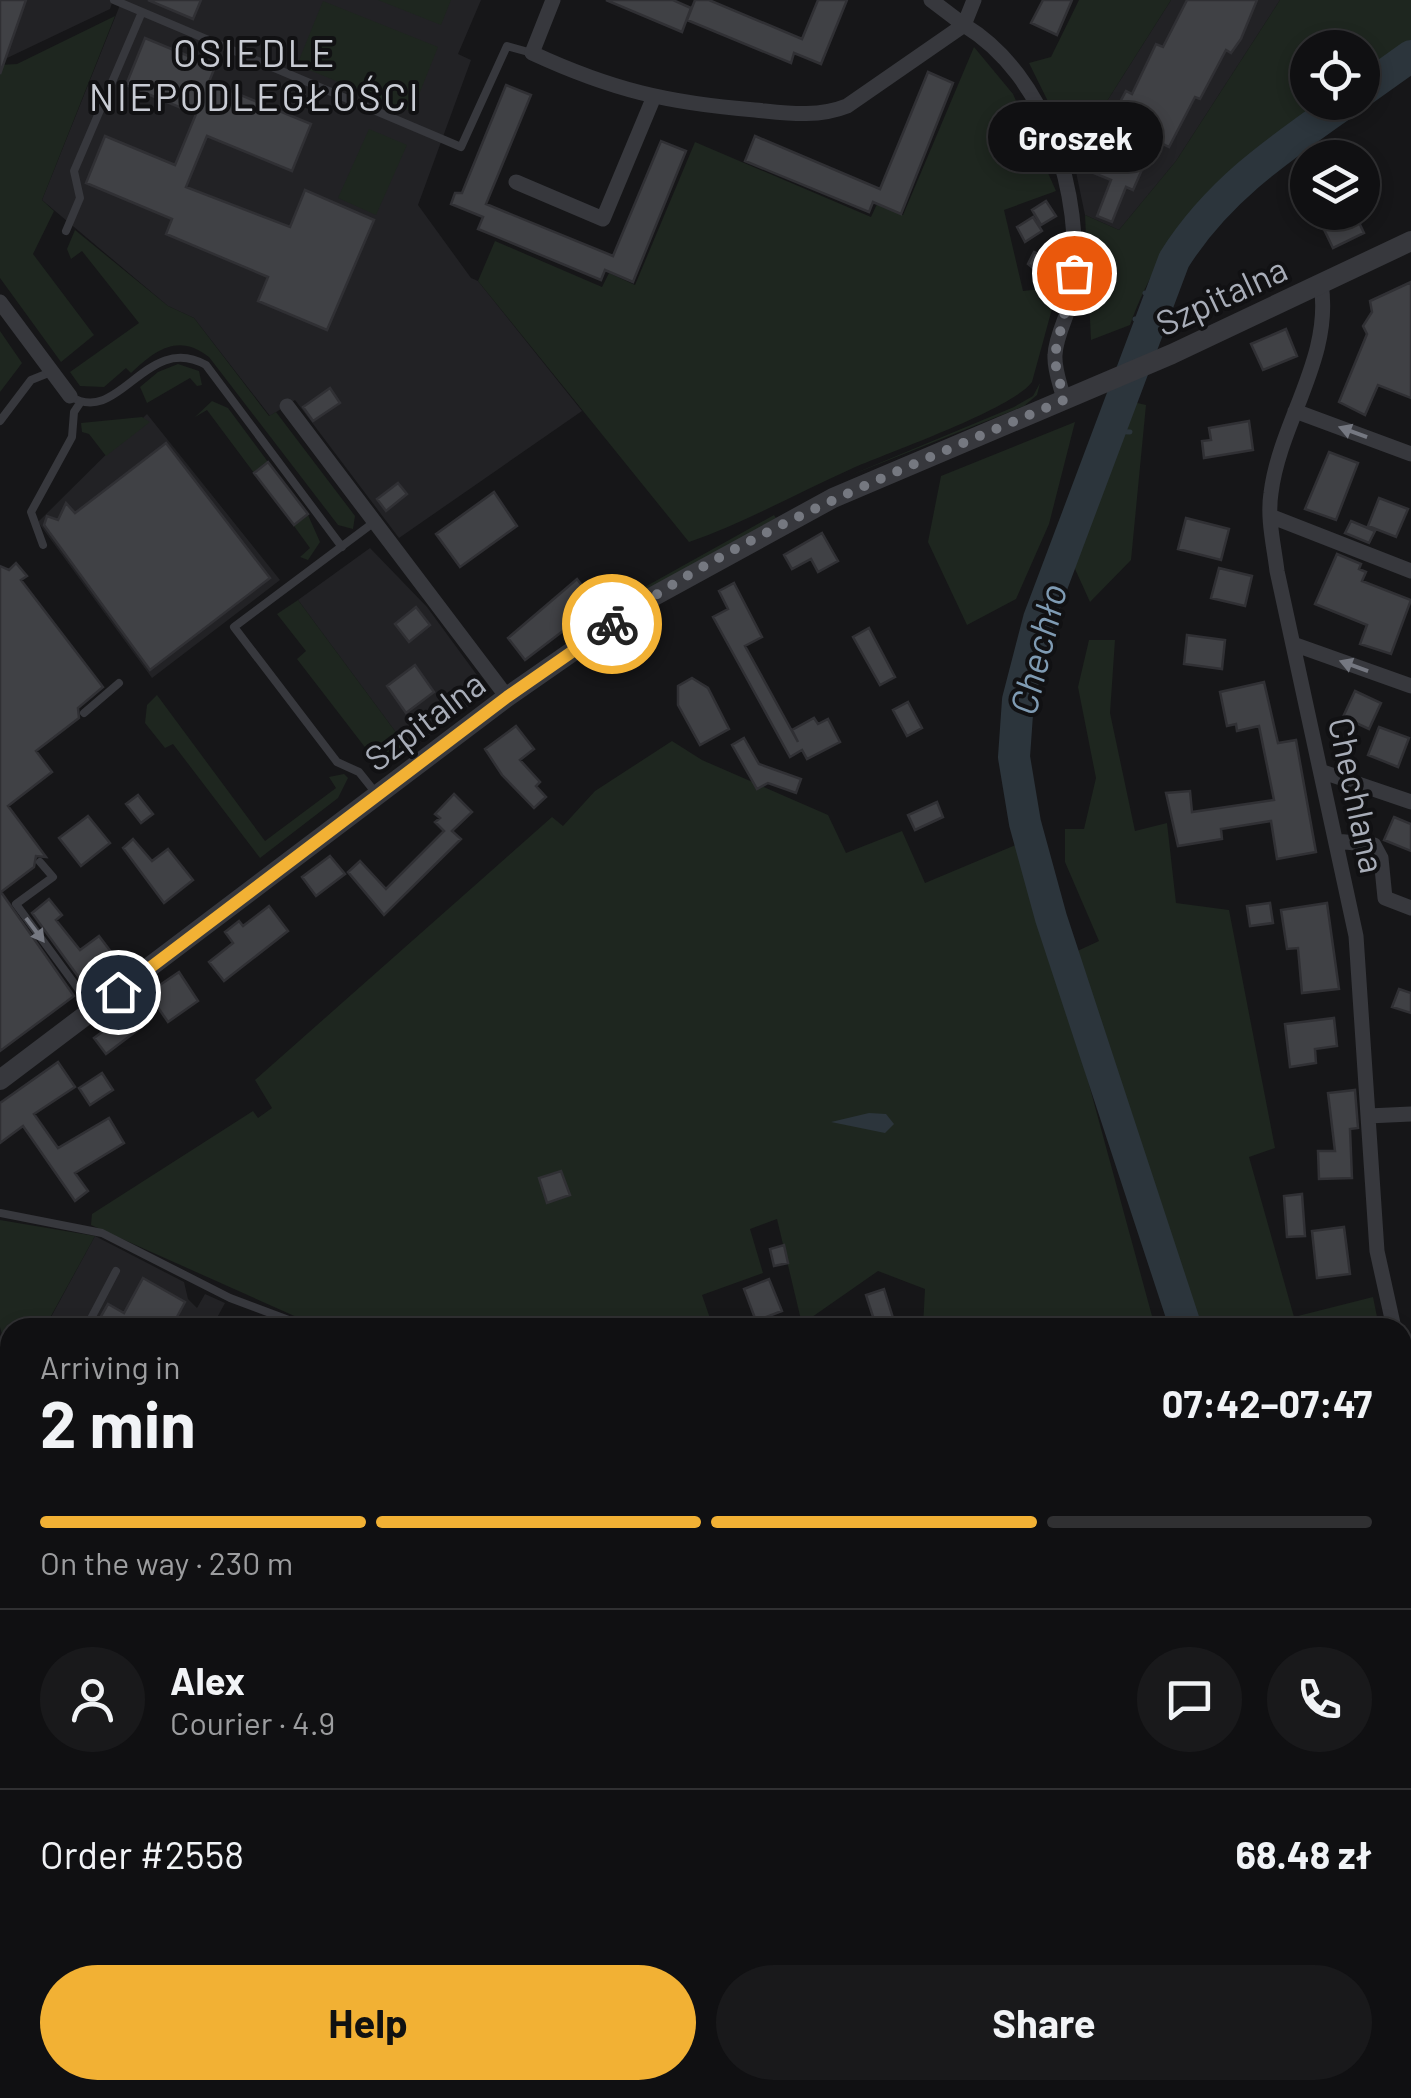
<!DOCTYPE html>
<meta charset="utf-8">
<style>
body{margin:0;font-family:Barlow,sans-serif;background:#19191b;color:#f1f3f6;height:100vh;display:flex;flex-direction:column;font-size:38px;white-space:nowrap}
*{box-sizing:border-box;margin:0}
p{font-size:32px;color:#9c9d9f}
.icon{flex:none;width:55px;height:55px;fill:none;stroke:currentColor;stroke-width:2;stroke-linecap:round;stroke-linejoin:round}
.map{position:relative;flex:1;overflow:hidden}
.sheet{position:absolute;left:0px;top:1318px;width:1412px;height:782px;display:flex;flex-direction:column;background:#101012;border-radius:30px 30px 0 0;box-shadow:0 5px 15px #0003,0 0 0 2px #303032}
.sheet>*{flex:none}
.controls{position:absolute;left:1290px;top:30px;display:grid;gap:20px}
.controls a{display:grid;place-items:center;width:90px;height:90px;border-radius:50%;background:#101012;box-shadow:0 5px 15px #0003,0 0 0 2px #303032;font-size:50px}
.pin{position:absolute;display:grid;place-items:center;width:85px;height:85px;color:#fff;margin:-42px;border:5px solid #fff;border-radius:50%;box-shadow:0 2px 10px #0007}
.courier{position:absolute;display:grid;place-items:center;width:100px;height:100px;margin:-50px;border:8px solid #f2b134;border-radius:50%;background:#fff;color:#222;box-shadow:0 2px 12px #0007}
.bubble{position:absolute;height:70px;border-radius:35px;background:#101012;box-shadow:0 5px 15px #0003,0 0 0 2px #303032;font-size:32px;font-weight:700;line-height:70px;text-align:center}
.head em{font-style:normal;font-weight:700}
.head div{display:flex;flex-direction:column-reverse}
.head{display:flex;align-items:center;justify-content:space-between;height:170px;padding:0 40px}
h1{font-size:65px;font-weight:700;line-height:75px}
.bar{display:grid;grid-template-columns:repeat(4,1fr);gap:15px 10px;align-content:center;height:120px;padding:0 40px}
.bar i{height:12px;border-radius:8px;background:#303032}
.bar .active{background:#f2b134}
.bar p{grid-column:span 4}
.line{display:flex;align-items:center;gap:25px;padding:0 40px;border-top:2px solid #303032}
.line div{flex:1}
.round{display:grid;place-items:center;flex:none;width:105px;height:105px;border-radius:52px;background:#19191b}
.primary-button{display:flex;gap:20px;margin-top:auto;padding:20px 40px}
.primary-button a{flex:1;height:115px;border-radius:60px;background:#f2b134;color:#111;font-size:40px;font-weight:700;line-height:115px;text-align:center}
.primary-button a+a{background:#19191b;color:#f1f3f6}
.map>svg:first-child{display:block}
</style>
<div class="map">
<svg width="1411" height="2098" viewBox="0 0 1411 2098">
<rect width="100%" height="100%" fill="#161618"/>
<path fill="#222225" d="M0 0H113L110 9 5 59Z
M122 0H481L458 54 471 60 418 205 471 278 478 281 582 411 399 538 295 400 270 416 194 318 168 306 42 200Z
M1171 0H1280L1176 161 1119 230 1085 215 1071 148 1095 120Z
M147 414 280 580 152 678 38 522Z
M370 548 427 607 482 682 480 698 409 750 298 600Z
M95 1236 184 1282 188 1299 197 1308 205 1294 225 1303 212 1327 45 1328Z
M0 1429 10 1455V1679L0 1652Z"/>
<path fill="#1e261f" d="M378 0H451L441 25Z
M1079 0H1171L1095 120 1071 148 1029 63 1051 57Z
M1280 0H1411V45L1363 80 1362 48H1308V102L1332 103C1238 171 1172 209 1130 325L1091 340 1085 215 1119 230 1176 161Z
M323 1 438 47 412 112 297 65Z
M115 16 42 200 54 211 33 254 94 335 61 362 0 278V65L17 64Z
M974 47 1013 94 1056 191 1004 210 1023 291 1058 287 1032 382C1011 410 889 452 851 469 797 493 746 522 689 542L478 281 495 241 602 287 609 273 635 285 695 142 871 217 877 204 903 215Z
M369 129 407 145 376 215 338 198Z
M75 230 168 306 194 318 269 416 276 412 355 516 353 529 338 525 209 357C179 333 156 349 131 373L126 368 104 387 80 386 70 372 139 323 82 251 71 259 67 249Z
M0 331 22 363 0 392Z
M178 364 199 371 202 385 197 386 190 378 147 403 140 387 158 372Z
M1040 383 1037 395 1024 406 846 477 1014 407 1033 396Z
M212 401 228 408 268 462 254 473 207 410 195 417Z
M1129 401 1146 405 1131 560 1090 602 1071 560Z
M142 417 150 422 106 456 89 434 82 432 81 423Z
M1075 422 1049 524 1016 599 967 625 928 542 941 476Z
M308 515 320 542 308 560 300 557 310 548 294 526Z
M774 515 776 518 615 612 643 588Z
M298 600 409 750 390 763 374 759 297 659 306 651 277 614Z
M1089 640H1115L1110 713 1135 831 1167 823 1176 903 1229 910 1275 1148 1249 1157 1294 1317 1373 1297 1379 1327H1198L1073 953 1099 941 1065 862V829H1084L1096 778 1078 687Z
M157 695 265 841 336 788 329 777 344 774 348 778 338 798 260 858 173 744 165 748 145 723 147 705Z
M672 741 702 760 828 815 846 853 902 831 925 883 1023 842 1155 1327H923L925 1289 878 1271 802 1324 777 1219 750 1229 763 1273 702 1295 713 1327H319L91 1225 92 1214 253 1111 258 1118 272 1108 255 1080 552 817 563 826 595 791Z
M0 1220 95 1236 45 1327 10 1328V1367L0 1327Z
M0 1429 10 1455V1568L0 1540Z
M109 2090H160L163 2098H112Z
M199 2090H246L249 2098H202Z
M879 2090H974L976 2098H865Z
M1004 2090H1287L1292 2098H1003Z"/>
<path fill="#2c353c" d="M869 1113 886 1114 894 1124 885 1133 831 1122Z"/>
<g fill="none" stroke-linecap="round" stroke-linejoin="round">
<path stroke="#2c353c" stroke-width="5" d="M1145 293 1157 298
M1135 319 1148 323
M1108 431 1130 432"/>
<path stroke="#2c353c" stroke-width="32" d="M1362 91 1411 56
M1186 1328 1051 918 1025 823 1014 757 1018 700 1039 619 1174 260C1217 191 1279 149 1346 102
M982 2090 983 2098"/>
</g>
<path fill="#404145" stroke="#303034" stroke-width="2.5" d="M0 0H26L0 74Z
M148 0H201L193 19Z
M606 0H673L691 8 682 32Z
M695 0H709L802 39 818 0H847L821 64 794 53 791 63 687 20Z
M1043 0H1072L1057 35 1031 23Z
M1187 0H1257L1241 39 1231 53 1226 50 1200 99 1195 97 1169 147 1155 140 1133 190 1126 187 1112 222 1097 216 1111 180 1089 171 1095 156 1092 154 1126 91 1132 94 1156 44 1163 47Z
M145 38 215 67 209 82 311 124 292 171 207 136 186 187 290 227 305 190 374 220 327 330 258 301 268 277 166 234 172 219 86 183 105 136 175 165 196 114 126 85Z
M928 72 953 83 901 214 873 202 869 212 745 161 755 136 880 189Z
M506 85 531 95 486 204 613 256 661 141 686 151 633 282 605 270 601 280 478 229 483 217 451 204 455 193H462Z
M1046 201 1056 216 1041 225 1032 210Z
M1334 212H1354L1364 233 1333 248 1319 219Z
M1033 217 1042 231 1025 242 1017 227Z
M1034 252 1055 261 1057 282 1041 285 1039 273 1028 264Z
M1411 282V398L1378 385 1365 415 1339 402 1367 334 1363 326 1372 312 1370 301Z
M1286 329 1297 356 1263 370 1251 344Z
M330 388 340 403 313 421 303 407Z
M1249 421 1253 450 1204 458 1202 441 1211 440 1209 428Z
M166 443 270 578 150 670 44 525 47 516 58 520 66 503 75 513Z
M1329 452 1358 463 1336 520 1305 509Z
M268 462 308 514 294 525 254 473Z
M398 483 407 494 386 511 377 499Z
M494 492 517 526 460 567 436 534Z
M1379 498 1408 509 1396 537 1368 526Z
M1186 518 1229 529 1221 560 1178 549Z
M1351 521 1375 531 1369 543 1345 533Z
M822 533 838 561 818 572 811 559 792 569 784 555Z
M1337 554 1361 564 1359 569 1366 572 1362 581 1411 600 1391 654 1360 644 1367 625 1315 604Z
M16 563 27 576 21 580 103 687 78 708 79 718 36 751 52 772 8 806 46 857 36 856 34 867 1 892 74 996 0 1051V566L9 570Z
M1219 568 1252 576 1245 606 1211 598Z
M577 579 597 605 525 660 508 638Z
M734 583 762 637 745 646 798 742 792 730 814 718 818 724 828 719 840 742 807 759 802 750 790 757 713 617 728 609 719 591Z
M416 607 430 625 409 642 395 624Z
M869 628 895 677 880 685 853 637Z
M1187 635 1225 640 1222 669 1184 664Z
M415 665 434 692 406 713 387 686Z
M692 678 708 688 729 729 700 745 678 705V686Z
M1264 682 1278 743 1296 740 1316 852 1277 859 1271 821 1221 829 1222 839 1178 846 1166 793 1190 791 1192 812 1274 800 1259 726 1237 731 1236 724 1227 726 1220 692Z
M1355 691 1381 703 1369 729 1343 717Z
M908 702 922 728 907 736 893 710Z
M516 726 534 749 520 760 540 782 536 786 546 797 534 808 502 775 485 749Z
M1379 727 1409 738 1398 767 1368 755Z
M744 738 759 764 801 779 796 793 768 783 757 789 732 745Z
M454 794 472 812 452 831 461 839 384 915 348 872 360 861 386 889 444 831 435 822 440 818 435 814Z
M138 795 153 814 141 823 126 804Z
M937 802 943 817 915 830 908 815Z
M88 816 110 843 81 866 59 838Z
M1394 817 1411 824V851L1384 840Z
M133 839 152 861 168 849 193 880 164 903 123 848Z
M330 856 345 874 316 896 302 877Z
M49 899 62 915 56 920 80 950 99 936 121 965 88 990 32 913Z
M1270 903 1273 923 1250 926 1247 906Z
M1327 903 1339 989 1302 993 1298 948 1287 949 1281 910Z
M269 906 288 931 224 981 209 962 233 943 225 932 239 921 243 926Z
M179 972 198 1001 168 1022 148 993Z
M1399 989 1411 993V1013L1392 1007Z
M126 1014 139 1029 106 1054 94 1038Z
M1334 1018 1337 1046 1315 1049 1316 1063 1290 1067 1285 1024Z
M58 1062 75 1087 34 1114 58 1148 109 1118 124 1143 75 1173 88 1191 75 1201 23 1126 0 1143V1103Z
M102 1073 113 1090 90 1105 79 1088Z
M1355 1090 1358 1128 1350 1129 1352 1178 1319 1179 1318 1151H1335L1328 1093Z
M561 1171 570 1195 547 1203 539 1178Z
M1302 1194 1305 1236 1287 1237 1284 1196Z
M1344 1227 1350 1274 1317 1278 1312 1231Z
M784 1245 788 1263 774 1266 770 1249Z
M143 1278 185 1302 171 1328H105L97 1323 108 1304 124 1313Z
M769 1279 782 1311 756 1321 744 1289Z
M884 1289 893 1318 875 1323 866 1295Z"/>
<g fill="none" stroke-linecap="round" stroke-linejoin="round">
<path stroke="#37383d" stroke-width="8" d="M114 0 461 147 507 46 532 53
M66 231 80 198 74 171 142 12
M70 396C119 428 146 331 206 365L342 547
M0 421 31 380 51 372
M373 523 234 627 337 762 359 772 375 792
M43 545 31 512 72 437 74 412 80 403
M84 713 119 683
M40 862 53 877 16 904 93 1009
M0 1213 102 1233 230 1298 310 1328
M86 1328 116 1271
M0 1991 10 1993
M77 2090 80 2098"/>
<path stroke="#37383d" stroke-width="15" d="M553 0 532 53C612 90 668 103 755 110 786 113 817 118 847 106L964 25 931 0
M974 0 964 25C1048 76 1083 195 1073 289 1071 312 1056 332 1055 355 1054 370 1061 386 1064 400
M516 182 603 219 653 99
M1321 284C1333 358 1280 421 1271 493 1267 518 1274 546 1277 571L1356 936 1377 1251 1394 1328
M0 302 70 396
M287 406 507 697
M1295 411 1411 454
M1270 516 1411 571
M1296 645 1411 686
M1323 772 1411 802
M1336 841 1374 845 1381 858 1385 898 1411 908
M1368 1116 1411 1114
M1402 1354 1411 1370
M1402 1474 1411 1470
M0 1890 10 1895
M0 1920 10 1919
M532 2090 537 2098
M1409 2098 1411 2076"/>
<path stroke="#37383d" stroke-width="20" d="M0 1080 507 697 645 601 833 498 1172 354 1411 241
M0 1390 10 1416
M266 2090 269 2098"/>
<defs>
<path id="rail" d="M0 1583 10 1610
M0 1621 10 1648
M174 2090 177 2098"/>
</defs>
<use href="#rail" stroke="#4a4c52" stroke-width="9"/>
<use href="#rail" stroke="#111113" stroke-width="5" stroke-dasharray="15" stroke-linecap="butt"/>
</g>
<defs><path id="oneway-solid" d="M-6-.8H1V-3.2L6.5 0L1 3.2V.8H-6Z" transform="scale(2.5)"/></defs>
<g fill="#757881">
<use href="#oneway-solid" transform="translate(1353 432) rotate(-160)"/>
<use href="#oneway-solid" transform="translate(1354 666) rotate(-160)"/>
<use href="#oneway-solid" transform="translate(35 930) rotate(53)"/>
</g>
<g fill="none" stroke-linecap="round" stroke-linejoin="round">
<path stroke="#757880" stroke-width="10" stroke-dasharray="0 18" d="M612 624C751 527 909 467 1064 400L1054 358 1074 273"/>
<path stroke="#f2b134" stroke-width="12" d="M118 992 507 697 612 624"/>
</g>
<g text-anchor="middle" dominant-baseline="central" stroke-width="8" stroke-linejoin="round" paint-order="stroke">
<g font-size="35" fill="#a8adb8" stroke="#111113">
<text transform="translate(1221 295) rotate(-25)">Szpitalna</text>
<text transform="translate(424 720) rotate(-37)">Szpitalna</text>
<text transform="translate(1358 795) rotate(78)">Chechlana</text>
</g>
<g font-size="38" letter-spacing="2.5" fill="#c9ccd4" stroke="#111113">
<text x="255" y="52">OSIEDLE<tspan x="255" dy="44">NIEPODLEGŁOŚCI</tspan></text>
</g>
<g font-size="38" font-style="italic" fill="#7f9bb3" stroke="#111113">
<text transform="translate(1037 649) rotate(-76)">Chechło</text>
</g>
</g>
</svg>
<div class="controls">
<a><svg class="icon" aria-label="locate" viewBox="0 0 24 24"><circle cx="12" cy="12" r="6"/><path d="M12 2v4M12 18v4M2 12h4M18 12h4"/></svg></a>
<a><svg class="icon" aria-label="layers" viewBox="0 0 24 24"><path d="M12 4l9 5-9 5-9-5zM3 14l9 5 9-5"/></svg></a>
</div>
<div class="pin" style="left:1074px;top:273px;background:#ea580c"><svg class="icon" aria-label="bag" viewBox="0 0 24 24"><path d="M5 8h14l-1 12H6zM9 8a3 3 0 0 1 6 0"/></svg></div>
<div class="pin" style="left:118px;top:992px;background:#1f2937"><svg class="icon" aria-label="home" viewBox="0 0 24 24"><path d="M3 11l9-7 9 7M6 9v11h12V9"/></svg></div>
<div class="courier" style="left:612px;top:624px"><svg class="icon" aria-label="bike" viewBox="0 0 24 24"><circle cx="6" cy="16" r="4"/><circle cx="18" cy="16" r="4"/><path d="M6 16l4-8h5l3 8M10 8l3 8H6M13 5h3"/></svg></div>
<div class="bubble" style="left:988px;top:102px;width:175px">Groszek</div>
<section class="sheet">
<div class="head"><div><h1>2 min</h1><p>Arriving in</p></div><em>07:42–07:47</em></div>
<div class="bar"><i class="active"></i><i class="active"></i><i class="active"></i><i></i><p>On the way · 230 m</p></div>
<div class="line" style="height:180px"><a class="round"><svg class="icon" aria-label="person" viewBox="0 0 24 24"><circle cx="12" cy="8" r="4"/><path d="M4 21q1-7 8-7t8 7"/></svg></a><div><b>Alex</b><p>Courier · 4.9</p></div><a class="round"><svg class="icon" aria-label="chat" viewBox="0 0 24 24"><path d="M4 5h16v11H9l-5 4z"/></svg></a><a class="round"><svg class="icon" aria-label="phone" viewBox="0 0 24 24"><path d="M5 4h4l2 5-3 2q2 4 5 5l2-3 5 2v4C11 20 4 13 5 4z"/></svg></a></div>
<div class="line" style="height:130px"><div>Order #2558</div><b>68.48 zł</b></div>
<div class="primary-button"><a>Help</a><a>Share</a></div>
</section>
</div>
